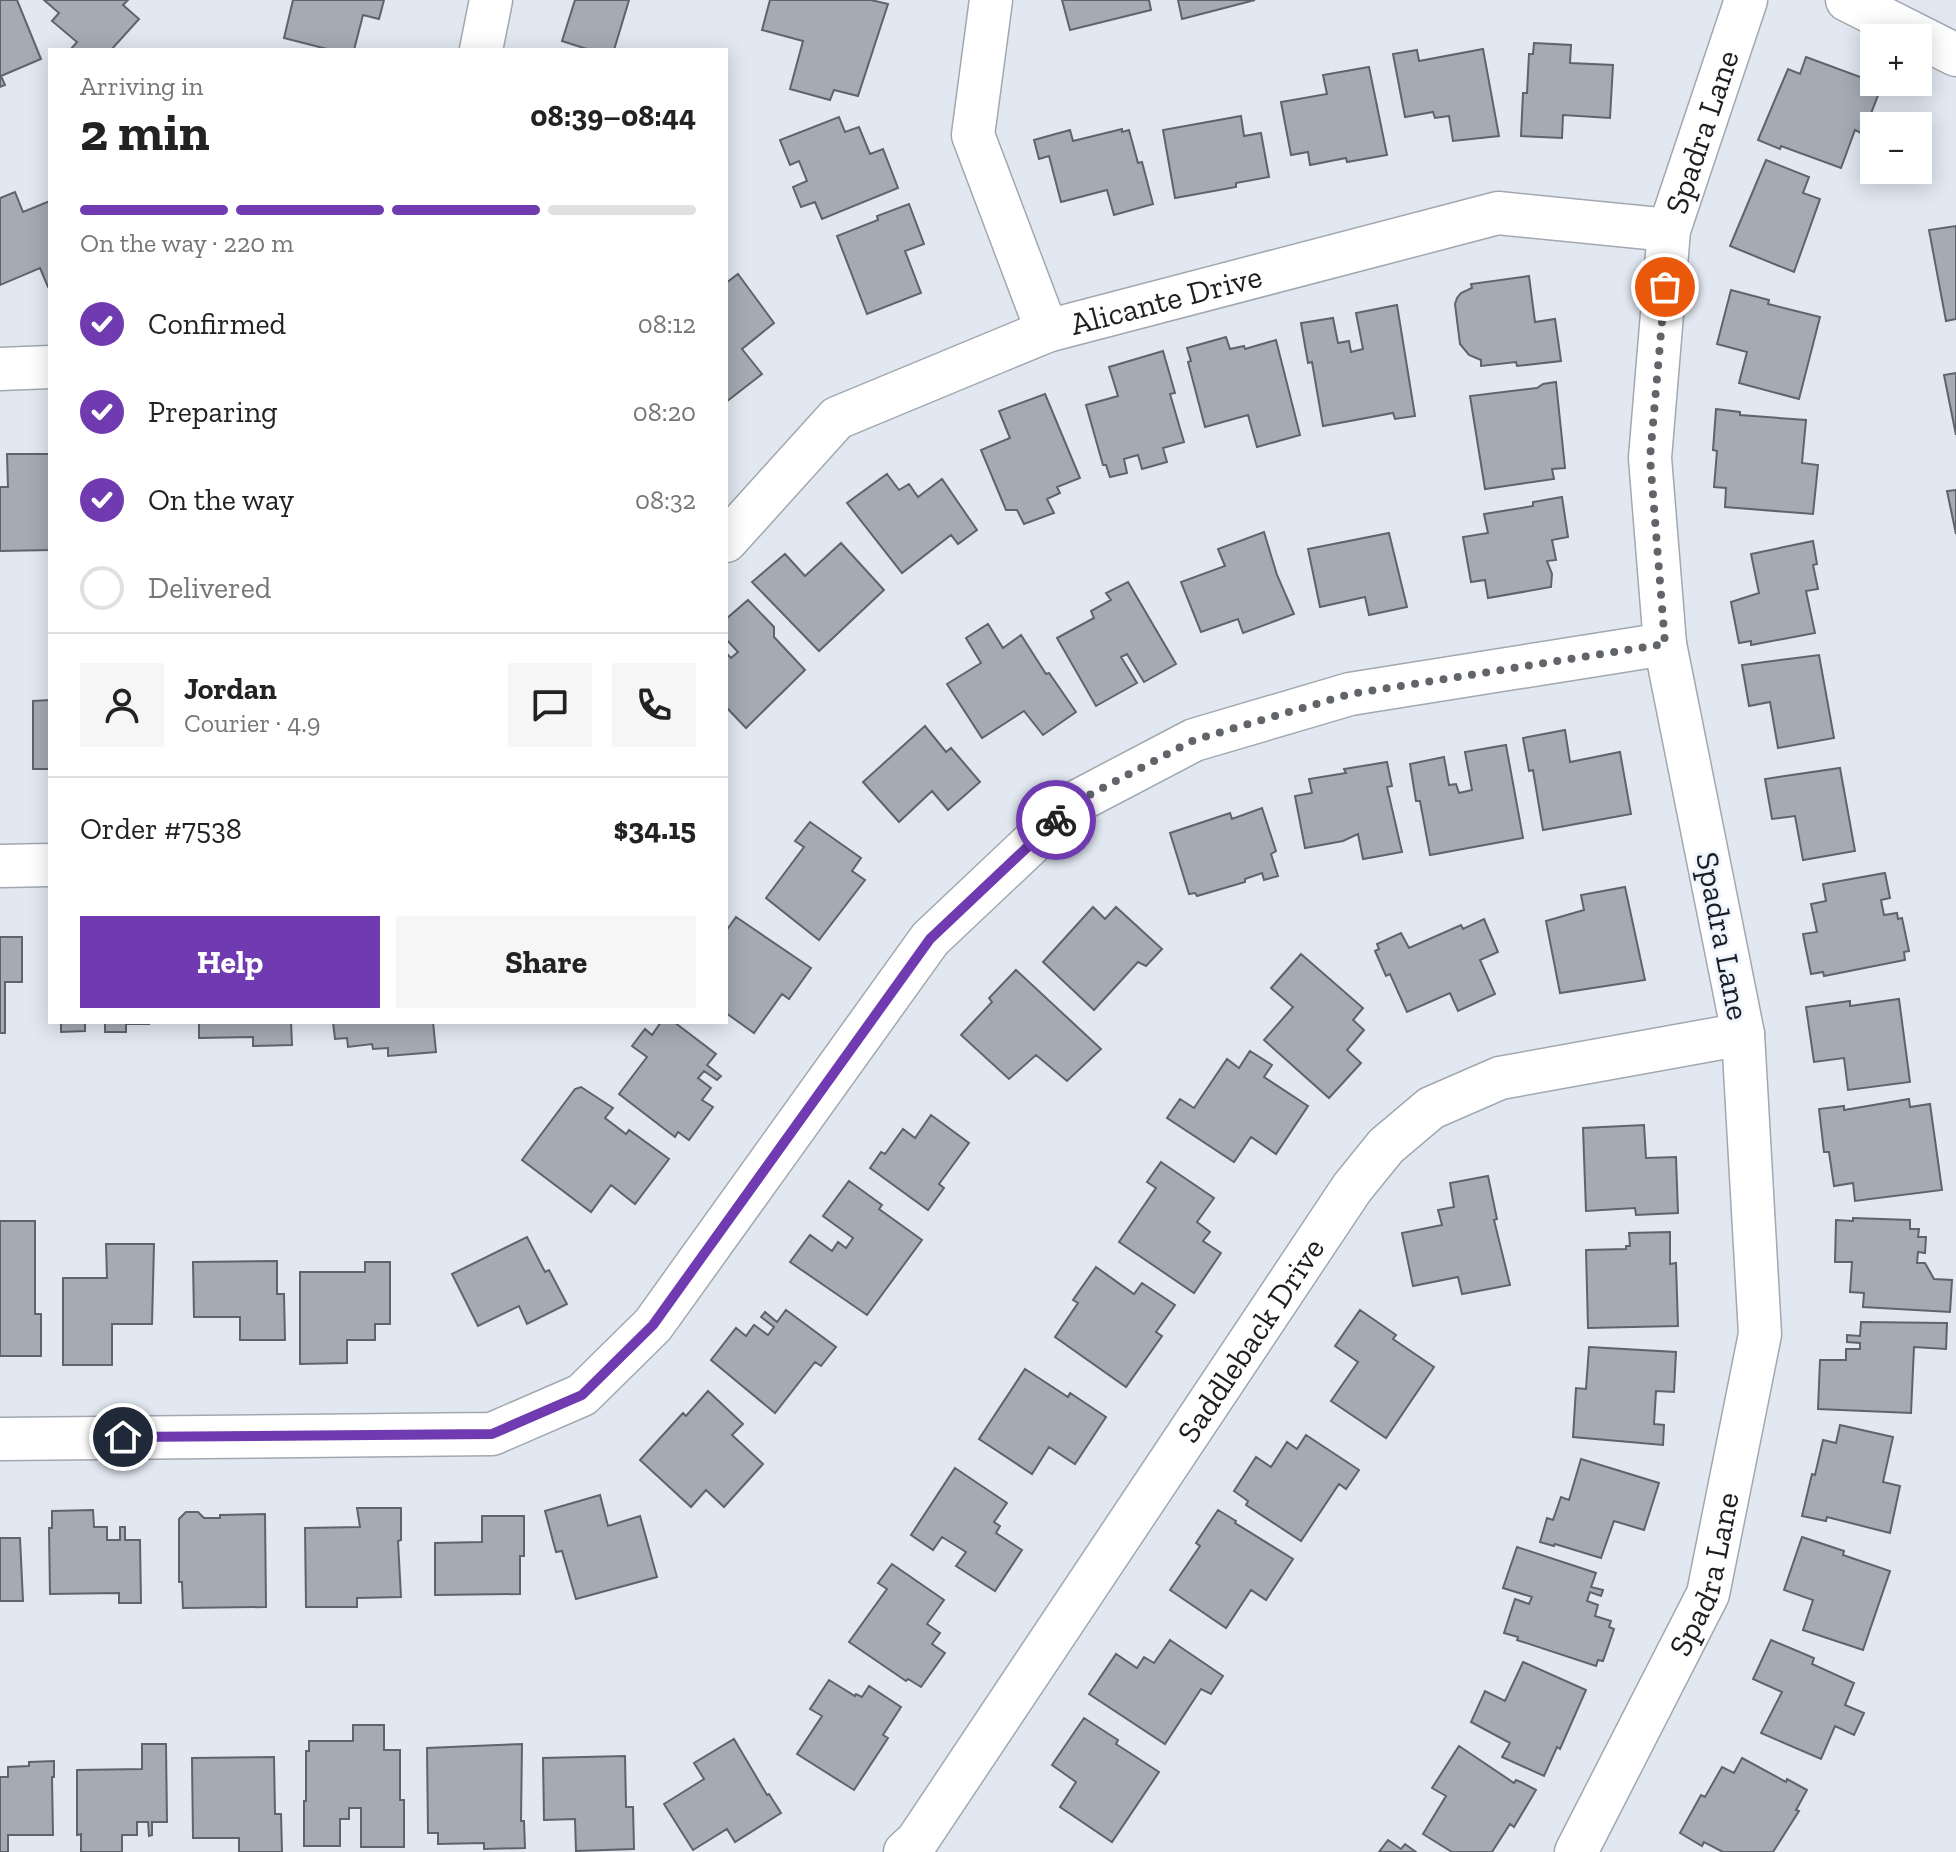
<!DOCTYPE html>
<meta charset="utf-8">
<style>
body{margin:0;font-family:"Zilla Slab",serif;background:#f6f6f6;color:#222;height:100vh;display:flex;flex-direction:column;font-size:30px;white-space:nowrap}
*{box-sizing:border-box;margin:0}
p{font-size:26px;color:#767676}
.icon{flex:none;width:44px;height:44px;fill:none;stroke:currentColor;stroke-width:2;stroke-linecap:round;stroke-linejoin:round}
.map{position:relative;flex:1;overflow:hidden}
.details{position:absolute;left:48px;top:48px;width:680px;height:976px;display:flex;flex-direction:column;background:#fff;border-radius:0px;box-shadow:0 4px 20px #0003}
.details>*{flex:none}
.fabs{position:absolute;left:1860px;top:24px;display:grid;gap:16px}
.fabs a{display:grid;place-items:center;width:72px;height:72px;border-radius:0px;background:#fff;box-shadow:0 4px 20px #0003;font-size:40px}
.pin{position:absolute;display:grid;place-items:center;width:68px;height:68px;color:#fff;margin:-34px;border:4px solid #fff;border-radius:50%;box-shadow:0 2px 8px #0007}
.courier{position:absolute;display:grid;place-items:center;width:80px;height:80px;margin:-40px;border:6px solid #703ab1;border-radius:50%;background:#fff;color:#222;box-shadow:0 2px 10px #0007}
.head em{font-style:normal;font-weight:700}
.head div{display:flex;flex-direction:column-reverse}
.head{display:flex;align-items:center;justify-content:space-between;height:136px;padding:0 32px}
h1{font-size:52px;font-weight:700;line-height:60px}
.bar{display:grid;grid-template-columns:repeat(4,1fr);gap:12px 8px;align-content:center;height:96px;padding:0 32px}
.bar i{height:10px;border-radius:6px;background:#e0e0e0}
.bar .selected{background:#703ab1}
.bar p{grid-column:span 4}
.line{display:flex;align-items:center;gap:20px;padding:0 32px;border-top:2px solid #e0e0e0}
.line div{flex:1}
.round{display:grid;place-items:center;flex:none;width:84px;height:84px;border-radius:0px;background:#f6f6f6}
ol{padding:0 32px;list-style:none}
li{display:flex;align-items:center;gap:24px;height:88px}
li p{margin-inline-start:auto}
li .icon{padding:8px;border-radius:50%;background:#703ab1;color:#fff;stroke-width:4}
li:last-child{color:#767676}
li i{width:44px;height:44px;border:4px solid #e0e0e0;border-radius:50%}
.cta{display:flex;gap:16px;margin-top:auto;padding:16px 32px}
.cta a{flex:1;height:92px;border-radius:0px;background:#703ab1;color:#fff;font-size:32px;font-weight:700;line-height:92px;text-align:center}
.cta a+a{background:#f6f6f6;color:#222}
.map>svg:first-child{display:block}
</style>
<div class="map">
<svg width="1956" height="1852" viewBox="0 0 1956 1852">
<rect width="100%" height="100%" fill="#e1e8f1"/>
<path fill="#a4abb4" stroke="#5e646c" stroke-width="2" d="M0 0H17L41 59 1 76 5 85 0 87Z
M44 0H128L123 5 139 19 111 50H70L77 42 52 21 59 13Z
M293 0H384L379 19 363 15 354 50H331L284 38Z
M575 0H629L614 50H590L562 41Z
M770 0H871L888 4 858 96 834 90 830 100 790 89 803 41 762 30Z
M1062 0H1149L1151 10 1070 30Z
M1178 0H1255L1182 19Z
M1534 43 1571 45 1570 63 1613 65 1610 118 1563 115 1562 138 1521 136 1523 93H1527L1529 54H1533Z
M1483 49 1499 136 1453 141 1449 116 1435 118 1433 112 1405 117 1393 54 1417 50 1419 61Z
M1806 57 1882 85 1863 134 1855 130 1841 168 1781 146 1780 149 1758 140 1788 69 1800 74Z
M1369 67 1387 155 1347 162 1346 158 1310 165 1308 152 1291 155 1281 102 1327 94 1323 75Z
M1241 116 1244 136 1261 133 1269 177 1236 183V187L1175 198 1163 130Z
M839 117 845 132 859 127 870 154 883 149 898 188 822 219 815 202 801 207 793 187 807 181 799 161 790 165 780 140Z
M1122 129V132L1129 130 1138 163 1142 162 1153 204 1114 215 1107 190 1061 202 1049 156 1039 159 1034 140 1070 130 1073 141Z
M1766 160 1809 177 1803 193 1820 199 1794 272 1730 246Z
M15 192 23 212 50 201V286L48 287 40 268 0 285V198Z
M909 204 924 244 905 251 921 293 867 314 837 236 878 220 877 216Z
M1956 226V319L1946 321 1929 230Z
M738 274 774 323 742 349 762 374 726 402V283Z
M1529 276 1535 322 1555 319 1561 361 1517 366 1516 362 1481 366V360L1469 355 1460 344 1455 304 1457 298 1461 293 1472 288 1471 284Z
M1731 290 1769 300 1768 304 1820 317 1799 399 1739 383 1747 352 1717 344Z
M1397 305 1415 416 1395 419 1393 413 1323 426 1312 362 1308 363 1301 323 1333 318 1338 343 1349 341 1351 352 1363 349 1356 313Z
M1226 337 1230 349 1244 346 1245 349 1276 340 1300 435 1257 447 1248 415 1205 427 1188 362 1191 361 1187 348Z
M1163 351 1175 393 1170 394 1184 442 1163 448 1167 462 1142 469 1138 455 1124 459 1127 473 1110 477 1106 465H1103L1086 405 1118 396 1109 367Z
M1956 373V435L1944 375Z
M1556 382 1565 468 1552 469 1554 479 1485 489 1470 396 1537 388 1543 384Z
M1045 394 1080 478 1057 487 1060 493 1047 499 1054 513 1024 524 1017 510H1006L981 450 1010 438 999 411Z
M1716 409 1740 412V415L1806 420 1802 463 1818 465 1813 514 1725 507 1726 488 1714 487 1717 451 1713 450Z
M7 454H50V550L0 551V487H8Z
M887 474 899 490 909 484 918 497 942 479 977 530 958 544 951 535 902 573 847 503Z
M1956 490V534L1947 491Z
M1562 497 1568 537 1552 540 1556 560 1547 561 1552 574 1551 587 1488 598 1485 580 1471 582 1463 537 1488 533 1484 514 1533 506V502Z
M1264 532 1277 575 1294 614 1243 633 1238 619 1201 632 1181 582 1225 566 1218 549Z
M1389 533 1407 607 1369 615 1365 597 1320 607 1308 549Z
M1813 541 1817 564 1813 565 1818 589 1806 591 1815 633 1751 645V641L1739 643 1731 602 1759 593 1751 554Z
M841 543 884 590 819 651 752 582 785 554 805 576Z
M1128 582 1176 664 1144 682 1127 654 1121 657 1137 683 1096 706 1057 638 1094 618 1091 611 1111 600 1106 593Z
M748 600 774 627V637L805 670 746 728 726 707V657L728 655 731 658 738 652 726 639V619Z
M988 624 1003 648 1021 635 1046 674 1049 673 1076 712 1043 735 1024 711 982 738 947 684 981 663 966 638Z
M1819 655 1834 738 1778 748 1770 702 1749 706 1742 665Z
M50 700V769H33V701Z
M925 726 946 752 951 748 980 782 948 810 932 791 899 822 863 782Z
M1565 730 1570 762 1620 752 1631 814 1543 830 1533 770 1529 771 1523 738Z
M1506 745 1523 838 1430 855 1420 801H1416L1410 764 1444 757 1449 785 1456 784 1459 793 1472 790 1465 752Z
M1387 762 1392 786 1387 787 1402 852 1363 859 1358 834 1343 841 1305 848 1295 796 1312 793 1309 779 1346 773 1344 769Z
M1840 768 1855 851 1803 860 1795 816 1772 819 1765 779Z
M1262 808 1276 851 1271 854 1278 876 1264 880 1262 873 1245 879V882L1197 896 1195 893 1189 894 1170 833 1230 813 1232 819Z
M810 822 861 858 852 871 865 880 819 940 766 898 804 847 795 841Z
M1885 873 1890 898 1881 900 1884 915 1897 913 1898 919 1902 918 1909 951 1904 952 1905 960 1824 976 1823 972 1811 974 1803 934 1817 932 1811 904 1826 901 1823 884Z
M1625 887 1645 980 1560 993 1546 921 1584 910 1581 895Z
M1093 907 1105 919 1116 907 1162 949 1146 966 1138 962 1094 1010 1043 962Z
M736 917 811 968 789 999 782 994 754 1033 726 1013V931Z
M1484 919 1498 952 1480 960 1495 994 1458 1011 1450 993 1407 1012 1390 974 1386 976 1375 951 1379 949 1377 944 1401 933 1409 948 1461 925 1463 929Z
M0 937H22V982H5V1033H0Z
M1301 954 1363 1008 1353 1020 1364 1030 1347 1050 1361 1063 1329 1098 1264 1040 1293 1007 1271 988Z
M1016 970 1101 1049 1067 1081 1036 1055 1009 1079 961 1035 992 1002 989 998Z
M1899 999 1910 1082 1848 1090 1844 1058 1814 1062 1806 1007 1850 1001V1006Z
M61 1022H85V1031L61 1032Z
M105 1022H149V1024H126V1032H105Z
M199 1022H291L292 1045 253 1046V1037L199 1038Z
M333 1022H433L436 1052 388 1056V1048L373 1049 372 1044 348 1047 347 1038 335 1039Z
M661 1022H674L716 1054 707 1065 721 1076 717 1080 704 1071 698 1078 711 1088 702 1100 713 1107 689 1140 678 1132 675 1137 619 1094 647 1057 632 1046 645 1029 652 1035Z
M1250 1051 1272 1065 1264 1077 1308 1106 1276 1154 1251 1137 1234 1162 1167 1118 1180 1099 1194 1108 1227 1059 1239 1068Z
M581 1087 613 1108 605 1118 626 1134 629 1130 669 1159 635 1204 611 1185 591 1212 522 1160 575 1089Z
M1909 1099 1910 1107 1930 1104 1942 1190 1855 1201 1853 1183 1834 1186 1829 1152H1824L1819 1109 1844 1106V1110Z
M931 1115 969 1143 939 1184 944 1188 928 1210 870 1168 881 1152 885 1154 903 1129 915 1138Z
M1644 1125 1646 1158 1676 1157 1678 1213 1636 1215 1635 1208 1586 1211 1583 1128Z
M1161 1162 1214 1198 1197 1222 1210 1232 1203 1241 1221 1253 1194 1293 1119 1242 1156 1188 1147 1182Z
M1488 1176 1497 1219 1494 1220 1510 1285 1462 1294 1458 1277 1413 1286 1402 1233 1442 1225 1438 1210 1454 1207 1450 1183Z
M849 1181 882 1205 879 1209 922 1240 867 1315 790 1262 810 1235 832 1251 838 1242 846 1248 853 1238 823 1216Z
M1853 1218 1910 1220V1229H1919L1918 1237H1926L1925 1253 1918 1252 1917 1263H1925L1934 1279 1952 1280 1950 1312 1863 1307 1864 1293 1850 1292 1852 1262H1835L1836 1220 1853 1221Z
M0 1221H35V1314H41V1356H0Z
M1670 1232V1264L1676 1263 1678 1326 1588 1328 1586 1250 1626 1249V1246H1630L1629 1233Z
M527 1237 545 1272 549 1270 567 1304 527 1324 519 1306 478 1326 452 1274Z
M106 1244H154L152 1324H112V1365H63V1278H107Z
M277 1261V1294H284L285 1340H240V1317H194L193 1262Z
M365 1262H390V1324H375V1340H347V1363L300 1364V1272H365Z
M1096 1267 1134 1294 1142 1283 1175 1305 1156 1332 1162 1336 1126 1387 1055 1337 1078 1303 1073 1300Z
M786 1310 836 1347 821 1366 815 1362 775 1413 711 1360 736 1328 746 1336 754 1325 768 1335 774 1327 761 1317 765 1312 777 1322Z
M1360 1310 1396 1335 1393 1339 1434 1367 1386 1438 1331 1401 1358 1362 1335 1346Z
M1861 1322 1947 1323 1946 1349 1914 1347 1911 1413 1818 1409 1820 1360H1846V1349H1860V1343L1847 1342V1335L1860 1336Z
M1589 1347 1676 1352 1674 1392 1656 1391 1654 1424 1664 1425 1663 1445 1573 1437 1576 1388 1586 1389Z
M1025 1369 1068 1397 1070 1393 1106 1417 1075 1464 1049 1447 1032 1474 979 1439Z
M708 1391 743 1424 732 1435 763 1464 724 1507 706 1490 691 1507 640 1460 683 1413 686 1416Z
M1840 1425 1893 1437 1883 1482 1900 1486 1890 1533 1827 1517 1826 1521 1802 1516 1812 1474 1815 1475 1823 1440 1836 1443Z
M1306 1435 1359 1470 1346 1489 1339 1484 1301 1541 1246 1505 1248 1501 1234 1491 1256 1457 1271 1467 1287 1442 1297 1449Z
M1581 1459 1659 1483 1644 1530 1614 1521 1601 1558 1555 1544 1554 1546 1540 1542 1547 1518 1553 1520 1561 1497 1569 1500Z
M955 1468 1007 1503 994 1522 1000 1526 996 1533 1022 1550 995 1591 956 1566 966 1552 942 1537 933 1550 911 1535Z
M600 1495 608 1526 640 1516 657 1577 576 1599 562 1551 556 1552 545 1511Z
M357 1508H401V1540L398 1541 401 1597 357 1598V1607H306L305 1528 360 1527Z
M93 1510 94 1527H107V1540H120V1527H125V1540H140L141 1603H119V1593L50 1594 49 1528H52V1511Z
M1218 1510 1236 1521 1235 1523 1293 1559 1266 1600 1251 1590 1226 1628 1170 1590 1200 1546 1196 1543Z
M186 1512H198L204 1518H220V1515L265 1514 266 1607 183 1608 182 1582H179V1519Z
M482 1516H524V1556H520V1594L435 1595V1543L482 1542Z
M1802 1537 1844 1551 1843 1555 1890 1571 1863 1650 1803 1630 1813 1600 1784 1590Z
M0 1538H20L23 1601H0Z
M1517 1547 1596 1573 1591 1587 1603 1590 1601 1596 1590 1592 1587 1601 1598 1605 1595 1616 1611 1621 1609 1627 1614 1629 1603 1661 1598 1660 1596 1666 1517 1640 1518 1637 1504 1633 1515 1599 1529 1604 1532 1597 1503 1588Z
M892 1564 944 1600 927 1624 940 1633 932 1644 945 1653 921 1687 908 1679 906 1681 849 1642 887 1589 878 1583Z
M1170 1640 1223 1676 1211 1694 1201 1689 1165 1744 1089 1694 1116 1654 1137 1668 1144 1657 1154 1663Z
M1771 1640 1814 1658 1812 1664 1854 1683 1845 1705 1864 1713 1854 1735 1835 1726 1821 1759 1761 1733 1782 1692 1753 1679Z
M1523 1662 1586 1690 1560 1749 1557 1747 1544 1776 1502 1757 1510 1743 1471 1722 1485 1691 1505 1701Z
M829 1680 855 1696 856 1694 862 1697 869 1686 901 1707 883 1735 888 1738 854 1790 797 1754 822 1716 810 1709Z
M1084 1718 1118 1740 1116 1744 1159 1772 1112 1842 1060 1807 1076 1782 1052 1765Z
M353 1725H384V1750H400V1800H404V1847H361V1808H349V1819H340V1846H304V1801H306V1751H309V1741H353Z
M734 1739 767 1795 769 1794 781 1813 735 1842 727 1829 693 1850 664 1804 704 1779 694 1763Z
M142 1744H166L167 1822H152V1835L149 1836 148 1822H137V1835H122V1852H81V1834L77 1835V1770L142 1769Z
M522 1744 521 1821H524L525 1848 484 1849V1843L438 1844V1833H428L427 1748Z
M1459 1746 1514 1783 1516 1780 1523 1783 1536 1790 1514 1827 1510 1824 1492 1852H1452L1423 1834 1446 1796 1432 1788Z
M625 1756 626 1807H633L634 1849 576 1851 575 1819 544 1820 543 1758Z
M274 1757 275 1814H281L282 1852H239V1838H193L192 1758Z
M1742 1758 1786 1782 1787 1779 1807 1790 1796 1810 1799 1811 1773 1852H1723L1704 1842 1702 1846 1680 1833 1701 1795 1705 1797 1722 1767 1734 1773Z
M54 1761V1777H52L53 1835H8V1852H0V1777H8V1767L29 1766V1762Z
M1388 1840 1401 1849 1405 1844 1416 1852H1379Z"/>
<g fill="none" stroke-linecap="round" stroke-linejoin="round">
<defs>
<g id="minor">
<path d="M991 0 973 135 1047 331"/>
<path d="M1847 0 1956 55"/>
<path d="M481 50 491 0"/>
<path d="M0 369 50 367"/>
<path id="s1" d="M726 541 837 418 1047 331 1498 213 1669 230"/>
<path d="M0 866 50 865"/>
<path d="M0 1439 492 1434 582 1395 653 1325 930 939 1074 803 1194 740 1350 694 1665 644"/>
<path id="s2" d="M905 1852 917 1841 1352 1188 1386 1146 1431 1108 1500 1078 1743 1034"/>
<path id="s3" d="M1576 1852 1708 1594 1760 1334 1743 1034 1665 644 1650 458 1669 230 1746 0"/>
</g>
</defs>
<use href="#minor" stroke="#a1a8b0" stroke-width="45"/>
<use href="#minor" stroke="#fff" stroke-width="42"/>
</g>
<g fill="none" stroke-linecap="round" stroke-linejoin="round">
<path stroke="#61656a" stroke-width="8" stroke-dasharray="0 14.4" d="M1056 820 1074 803 1194 740 1350 694 1665 644 1650 458 1665 287"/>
<path stroke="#703ab1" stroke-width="10" d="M123 1437 492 1434 582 1395 653 1325 930 939 1056 820"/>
</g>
<g text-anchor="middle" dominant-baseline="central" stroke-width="6" stroke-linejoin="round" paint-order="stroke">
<g font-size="32" fill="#1c1f22" stroke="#eef5fe">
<text stroke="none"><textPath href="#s3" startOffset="1772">Spadra Lane</textPath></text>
<text stroke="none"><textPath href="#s1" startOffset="516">Alicante Drive</textPath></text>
<text transform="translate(1723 936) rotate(79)">Spadra Lane</text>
<text stroke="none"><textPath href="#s2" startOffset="618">Saddleback Drive</textPath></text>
<text stroke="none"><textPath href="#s3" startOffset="308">Spadra Lane</textPath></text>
</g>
</g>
</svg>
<div class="fabs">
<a>+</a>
<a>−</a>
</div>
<div class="pin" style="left:1665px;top:287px;background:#ea580c"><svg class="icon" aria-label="bag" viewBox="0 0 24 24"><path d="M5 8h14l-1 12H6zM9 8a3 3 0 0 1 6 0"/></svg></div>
<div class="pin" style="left:123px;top:1437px;background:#1f2937"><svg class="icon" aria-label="home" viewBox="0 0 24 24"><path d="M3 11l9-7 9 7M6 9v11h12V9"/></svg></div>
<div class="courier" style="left:1056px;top:820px"><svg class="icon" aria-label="bike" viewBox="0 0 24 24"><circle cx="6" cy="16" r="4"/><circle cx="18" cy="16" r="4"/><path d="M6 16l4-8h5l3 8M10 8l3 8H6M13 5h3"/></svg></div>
<section class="details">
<div class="head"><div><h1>2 min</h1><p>Arriving in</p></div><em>08:39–08:44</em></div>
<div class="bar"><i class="selected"></i><i class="selected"></i><i class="selected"></i><i></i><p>On the way · 220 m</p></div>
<ol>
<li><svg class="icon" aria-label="check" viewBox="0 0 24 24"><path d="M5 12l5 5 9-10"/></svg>Confirmed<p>08:12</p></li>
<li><svg class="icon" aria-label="check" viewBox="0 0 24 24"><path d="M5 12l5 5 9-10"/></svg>Preparing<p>08:20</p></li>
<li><svg class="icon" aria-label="check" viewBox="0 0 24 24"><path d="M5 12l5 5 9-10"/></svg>On the way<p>08:32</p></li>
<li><i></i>Delivered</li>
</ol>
<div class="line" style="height:144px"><a class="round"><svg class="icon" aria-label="person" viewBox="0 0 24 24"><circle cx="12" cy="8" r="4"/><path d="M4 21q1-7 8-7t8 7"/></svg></a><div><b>Jordan</b><p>Courier · 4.9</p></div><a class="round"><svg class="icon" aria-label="chat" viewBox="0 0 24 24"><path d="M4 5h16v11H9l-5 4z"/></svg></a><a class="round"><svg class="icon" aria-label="phone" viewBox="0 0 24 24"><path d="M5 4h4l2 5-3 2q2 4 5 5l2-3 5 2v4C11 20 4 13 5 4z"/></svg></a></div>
<div class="line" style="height:104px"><div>Order #7538</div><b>$34.15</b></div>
<div class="cta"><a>Help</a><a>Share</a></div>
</section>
</div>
